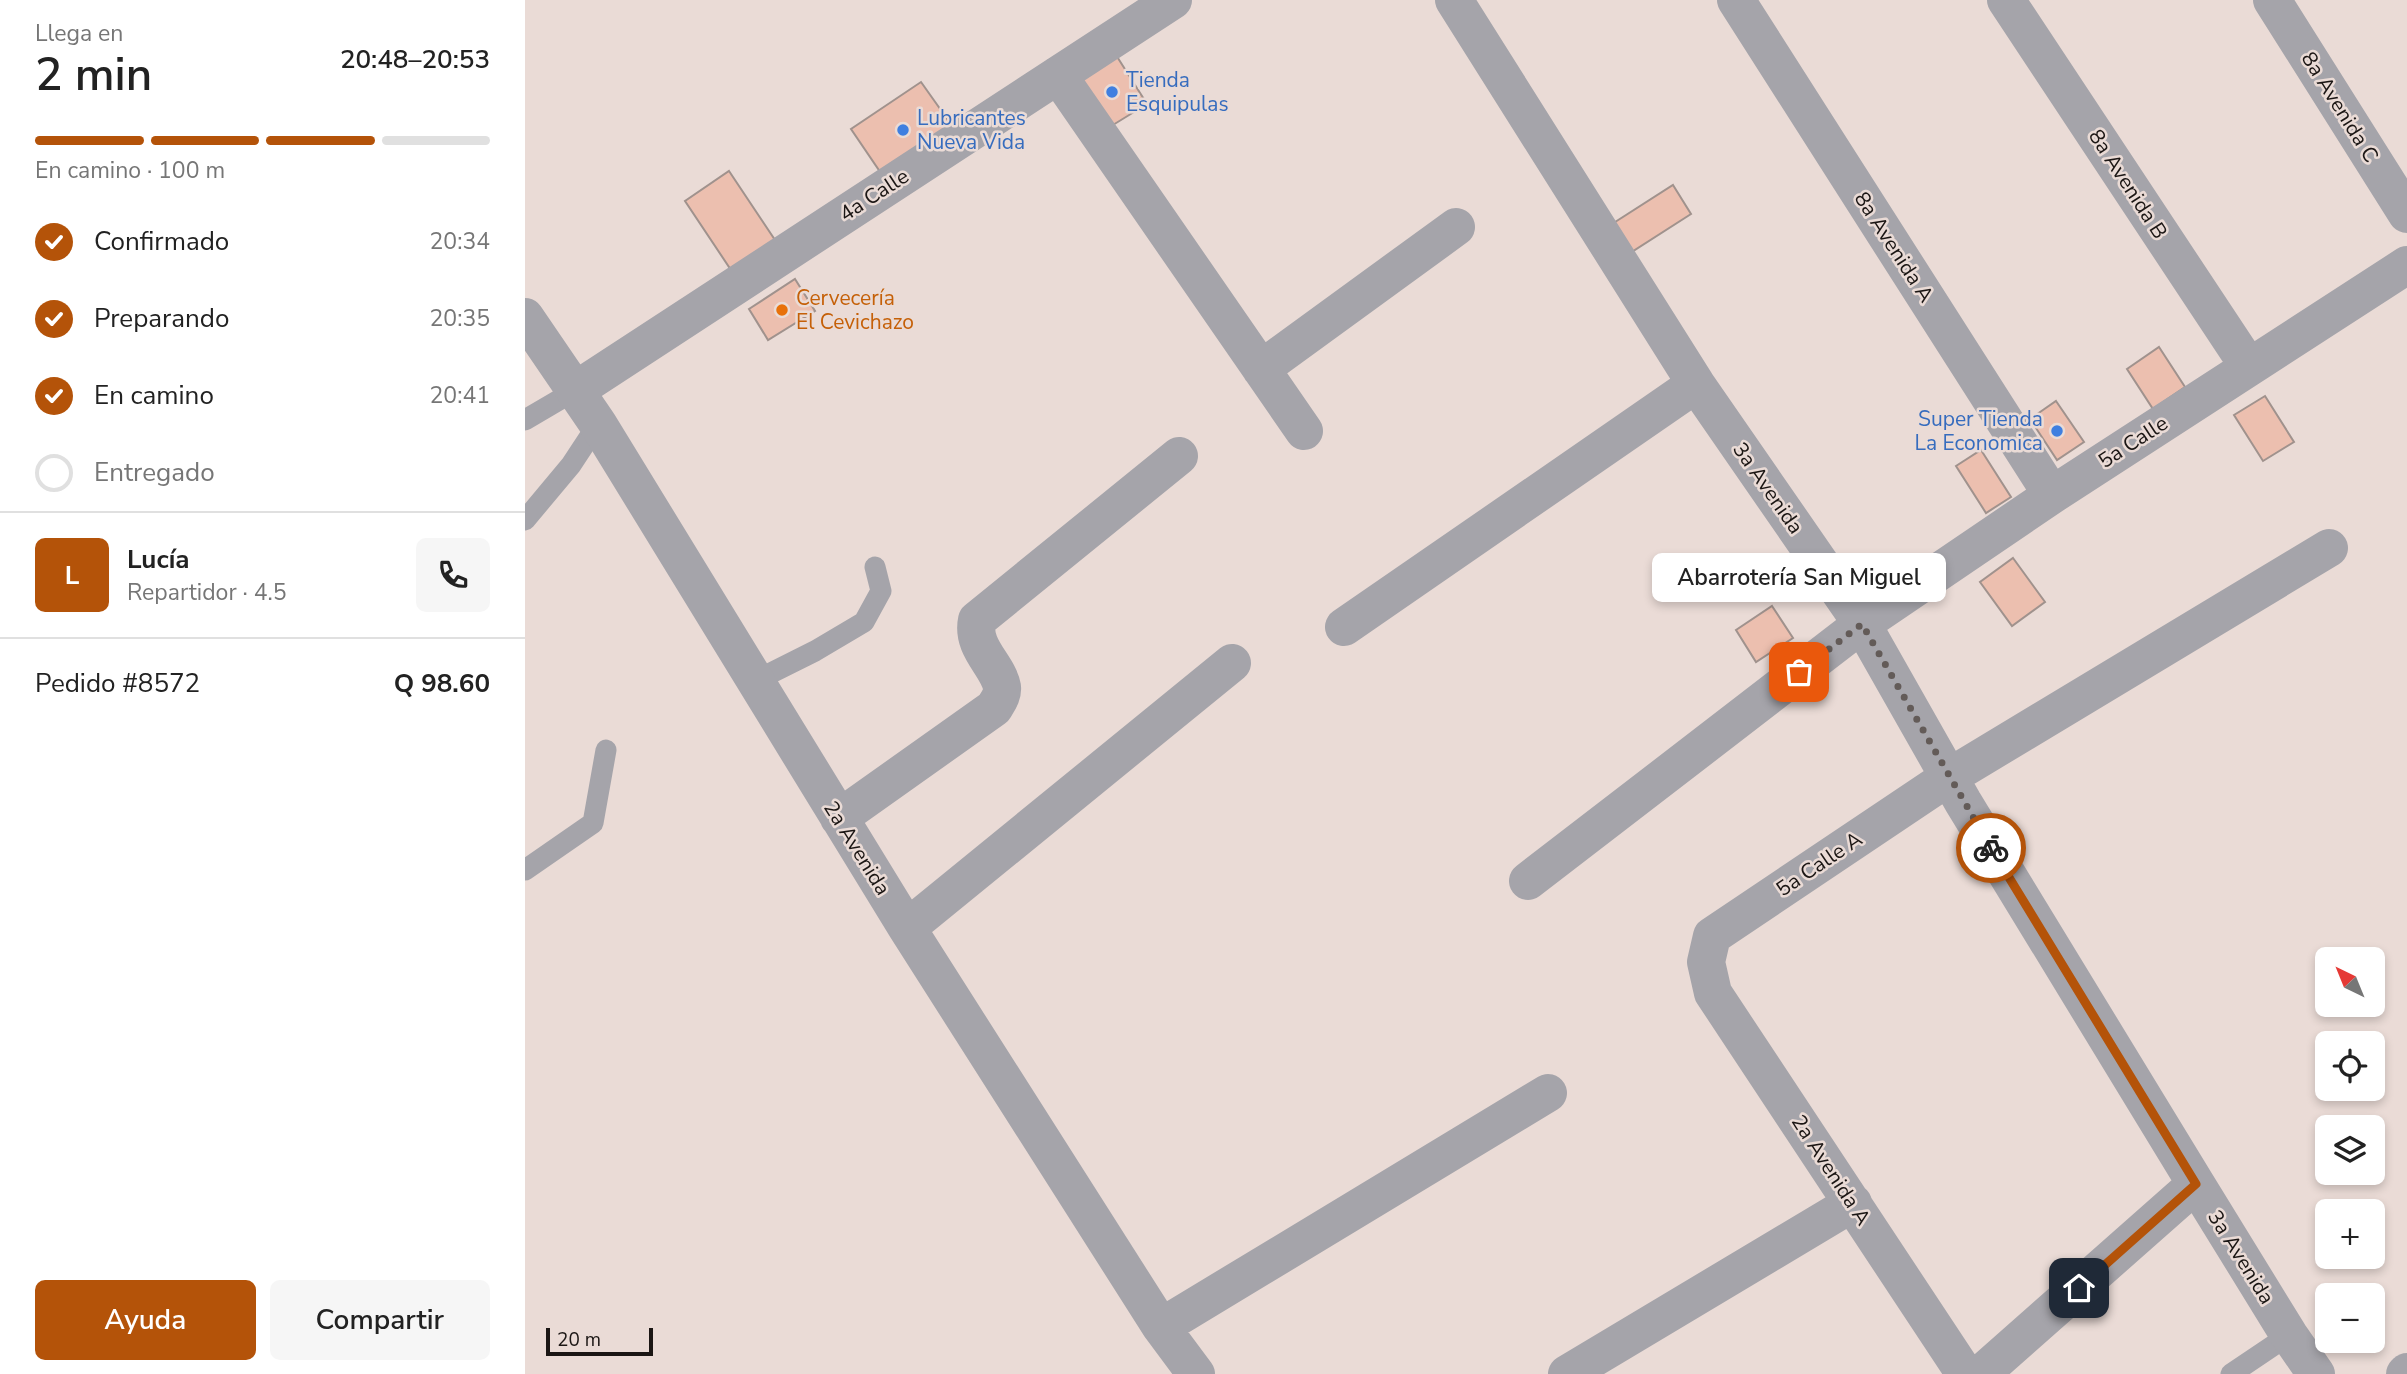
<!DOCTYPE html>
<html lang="es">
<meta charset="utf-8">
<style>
body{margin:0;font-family:"Nunito Sans",sans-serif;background:#f6f6f6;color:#222;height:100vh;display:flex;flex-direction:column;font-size:26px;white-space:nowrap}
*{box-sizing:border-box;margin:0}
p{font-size:23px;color:#767676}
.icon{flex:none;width:38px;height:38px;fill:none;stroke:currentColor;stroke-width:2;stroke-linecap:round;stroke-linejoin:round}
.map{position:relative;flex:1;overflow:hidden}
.side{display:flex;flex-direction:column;background:#fff;width:525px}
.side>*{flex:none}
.needle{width:46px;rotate:317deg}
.controls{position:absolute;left:1790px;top:947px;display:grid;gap:14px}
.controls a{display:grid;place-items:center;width:70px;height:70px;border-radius:10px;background:#fff;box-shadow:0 4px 10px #0003;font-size:35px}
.scale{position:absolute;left:21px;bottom:18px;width:107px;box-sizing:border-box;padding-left:7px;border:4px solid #1b1614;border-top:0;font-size:19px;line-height:24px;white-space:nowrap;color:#1b1614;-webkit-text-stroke:5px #eadbd6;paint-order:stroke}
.pin{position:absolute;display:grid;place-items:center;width:60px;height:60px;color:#fff;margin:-30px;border-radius:14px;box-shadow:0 4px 10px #0006}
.courier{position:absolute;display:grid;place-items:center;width:70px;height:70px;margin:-35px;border:5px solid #b45309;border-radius:50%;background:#fff;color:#222;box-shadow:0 2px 9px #0007}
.bubble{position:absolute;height:49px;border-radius:10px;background:#fff;box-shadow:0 4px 10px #0003;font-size:23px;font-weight:600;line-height:49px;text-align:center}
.headline em{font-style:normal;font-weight:600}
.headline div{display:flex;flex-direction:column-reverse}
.headline{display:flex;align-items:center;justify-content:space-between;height:119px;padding:0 35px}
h1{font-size:46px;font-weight:600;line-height:52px}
.bar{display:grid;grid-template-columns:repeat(4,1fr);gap:10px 7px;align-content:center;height:84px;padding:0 35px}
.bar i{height:9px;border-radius:5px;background:#e0e0e0}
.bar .on{background:#b45309}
.bar p{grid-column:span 4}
.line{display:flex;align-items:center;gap:18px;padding:0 35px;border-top:2px solid #e0e0e0}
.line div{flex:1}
.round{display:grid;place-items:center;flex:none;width:74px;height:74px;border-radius:10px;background:#f6f6f6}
ol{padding:0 35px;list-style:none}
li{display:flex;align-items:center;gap:21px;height:77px}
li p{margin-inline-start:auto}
li .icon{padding:7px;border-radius:50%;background:#b45309;color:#fff;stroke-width:4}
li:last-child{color:#767676}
li i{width:38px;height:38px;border:4px solid #e0e0e0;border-radius:50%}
.button{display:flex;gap:14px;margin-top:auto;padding:14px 35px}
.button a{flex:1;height:80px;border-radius:10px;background:#b45309;color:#fff;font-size:28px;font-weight:600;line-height:80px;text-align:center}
.button a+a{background:#f6f6f6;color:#222}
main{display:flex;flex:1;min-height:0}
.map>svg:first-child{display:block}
</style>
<main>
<section class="side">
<div class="headline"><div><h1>2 min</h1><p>Llega en</p></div><em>20:48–20:53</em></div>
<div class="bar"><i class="on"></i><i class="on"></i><i class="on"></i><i></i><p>En camino · 100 m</p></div>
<ol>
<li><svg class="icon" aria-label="check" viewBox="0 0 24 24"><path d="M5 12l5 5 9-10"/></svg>Confirmado<p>20:34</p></li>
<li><svg class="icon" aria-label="check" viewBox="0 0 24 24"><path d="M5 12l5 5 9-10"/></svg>Preparando<p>20:35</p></li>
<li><svg class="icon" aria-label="check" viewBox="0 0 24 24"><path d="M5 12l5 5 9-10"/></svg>En camino<p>20:41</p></li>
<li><i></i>Entregado</li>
</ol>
<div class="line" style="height:126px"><b class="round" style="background:#b45309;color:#fff">L</b><div><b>Lucía</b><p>Repartidor · 4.5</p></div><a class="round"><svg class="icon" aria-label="phone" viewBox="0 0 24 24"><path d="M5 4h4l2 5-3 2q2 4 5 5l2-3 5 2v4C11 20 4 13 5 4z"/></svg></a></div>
<div class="line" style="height:91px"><div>Pedido #8572</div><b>Q 98.60</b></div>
<div class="button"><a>Ayuda</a><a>Compartir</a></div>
</section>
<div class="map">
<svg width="1882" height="1374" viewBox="0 0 1882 1374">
<rect width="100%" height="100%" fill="#eadbd6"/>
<path fill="#ecbfaf" stroke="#a0928d" stroke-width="2" d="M591 55 622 104 583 128 552 80Z
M396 82 430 130 360 179 326 129Z
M204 171 250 240 206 270 160 201Z
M1148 185 1166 214 1105 253 1087 224Z
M270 279 290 311 243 340 224 309Z
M1634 347 1660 387 1628 409 1602 369Z
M1740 396 1769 442 1738 461 1709 415Z
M1531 401 1559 442 1532 460 1505 419Z
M1456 450 1486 497 1461 513 1431 466Z
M1488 558 1520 602 1487 626 1455 582Z
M1247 606 1268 638 1231 662 1211 630Z"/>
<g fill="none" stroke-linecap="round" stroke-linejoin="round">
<path stroke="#a5a4aa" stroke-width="21" d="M0 420 51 390
M0 520 46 465 73 424
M232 680 290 651 339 622 356 591 350 567
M0 870 68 823 81 750
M1706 1374 1764 1335"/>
<path stroke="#a5a4aa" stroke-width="38" d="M929 0 1171 384 1337 624 1438 802 1671 1184 1764 1335 1791 1374
M1211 0 1527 495
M1481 0 1724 367
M1747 0 1882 214
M533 75 779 431
M0 317 73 424 382 928 636 1327 671 1374
M736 369 931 227
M51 390 648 0
M819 627 1171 384
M314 818 469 708C473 701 478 695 477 687 473 665 446 648 452 620L654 456
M1003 881 1337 624 1527 495 1882 265
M382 928 707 663
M636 1327 1023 1093
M1042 1374 1328 1203
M1440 1374 1188 993 1181 962 1187 936 1424 777 1804 548
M1456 1374 1671 1184"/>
<path stroke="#a5a4aa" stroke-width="38" d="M1880 1374 1882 1372"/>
</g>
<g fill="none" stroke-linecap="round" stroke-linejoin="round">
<path stroke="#635b58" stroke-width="7" stroke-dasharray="0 12.6" d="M1274 672 1337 624 1466 848"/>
<path stroke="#b45309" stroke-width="9" d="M1466 848 1671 1184 1554 1288"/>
</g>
<g fill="#3f7fe0" stroke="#eadbd6" stroke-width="2.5">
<circle cx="587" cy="92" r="7"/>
<circle cx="378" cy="130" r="7"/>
<circle cx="1532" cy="431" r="7"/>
</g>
<circle fill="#e8710a" stroke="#eadbd6" stroke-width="2.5" cx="257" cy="310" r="7"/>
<g text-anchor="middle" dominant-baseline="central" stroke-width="5" stroke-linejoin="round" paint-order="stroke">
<g font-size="21" fill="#366cbe" stroke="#eadbd6" text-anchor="start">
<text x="601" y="80">Tienda<tspan x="601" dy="24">Esquipulas</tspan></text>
<text x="392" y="118">Lubricantes<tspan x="392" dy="24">Nueva Vida</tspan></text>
<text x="1518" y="419" text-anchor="end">Super Tienda<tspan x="1518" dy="24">La Economica</tspan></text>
</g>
<g font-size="21" fill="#1b1614" stroke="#eadbd6">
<text transform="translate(1815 107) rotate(58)">8a Avenida C</text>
<text transform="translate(1603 184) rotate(57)">8a Avenida B</text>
<text transform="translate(349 195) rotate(-33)">4a Calle</text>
<text transform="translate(1369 247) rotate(57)">8a Avenida A</text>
<text transform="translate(1608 442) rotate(-33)">5a Calle</text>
<text transform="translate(1243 488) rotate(55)">3a Avenida</text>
<text transform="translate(332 848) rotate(58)">2a Avenida</text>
<text transform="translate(1294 864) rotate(-34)">5a Calle A</text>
<text transform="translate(1306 1170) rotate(57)">2a Avenida A</text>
<text transform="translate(1716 1257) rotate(58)">3a Avenida</text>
</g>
<g font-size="21" fill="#c56008" stroke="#eadbd6" text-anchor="start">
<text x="271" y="298">Cervecería<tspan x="271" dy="24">El Cevichazo</tspan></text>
</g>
</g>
</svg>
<div class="controls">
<a><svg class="needle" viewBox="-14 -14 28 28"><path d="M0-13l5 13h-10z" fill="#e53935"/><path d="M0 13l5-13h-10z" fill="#767676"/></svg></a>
<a><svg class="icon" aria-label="locate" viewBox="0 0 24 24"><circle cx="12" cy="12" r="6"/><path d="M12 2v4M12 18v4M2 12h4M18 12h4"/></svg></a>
<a><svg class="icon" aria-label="layers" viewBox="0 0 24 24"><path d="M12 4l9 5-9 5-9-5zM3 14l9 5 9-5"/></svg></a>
<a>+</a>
<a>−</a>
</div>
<div class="scale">20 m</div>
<div class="pin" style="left:1274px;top:672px;background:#ea580c"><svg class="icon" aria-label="bag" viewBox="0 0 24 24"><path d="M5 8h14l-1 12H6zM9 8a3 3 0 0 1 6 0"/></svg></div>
<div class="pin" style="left:1554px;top:1288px;background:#1f2937"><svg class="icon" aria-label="home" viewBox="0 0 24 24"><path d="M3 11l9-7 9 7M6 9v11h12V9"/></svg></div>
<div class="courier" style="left:1466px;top:848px"><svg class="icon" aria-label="bike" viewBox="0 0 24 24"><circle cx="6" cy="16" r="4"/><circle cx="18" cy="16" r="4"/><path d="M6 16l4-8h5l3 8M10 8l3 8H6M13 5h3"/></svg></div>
<div class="bubble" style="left:1127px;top:553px;width:294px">Abarrotería San Miguel</div>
</div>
</main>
